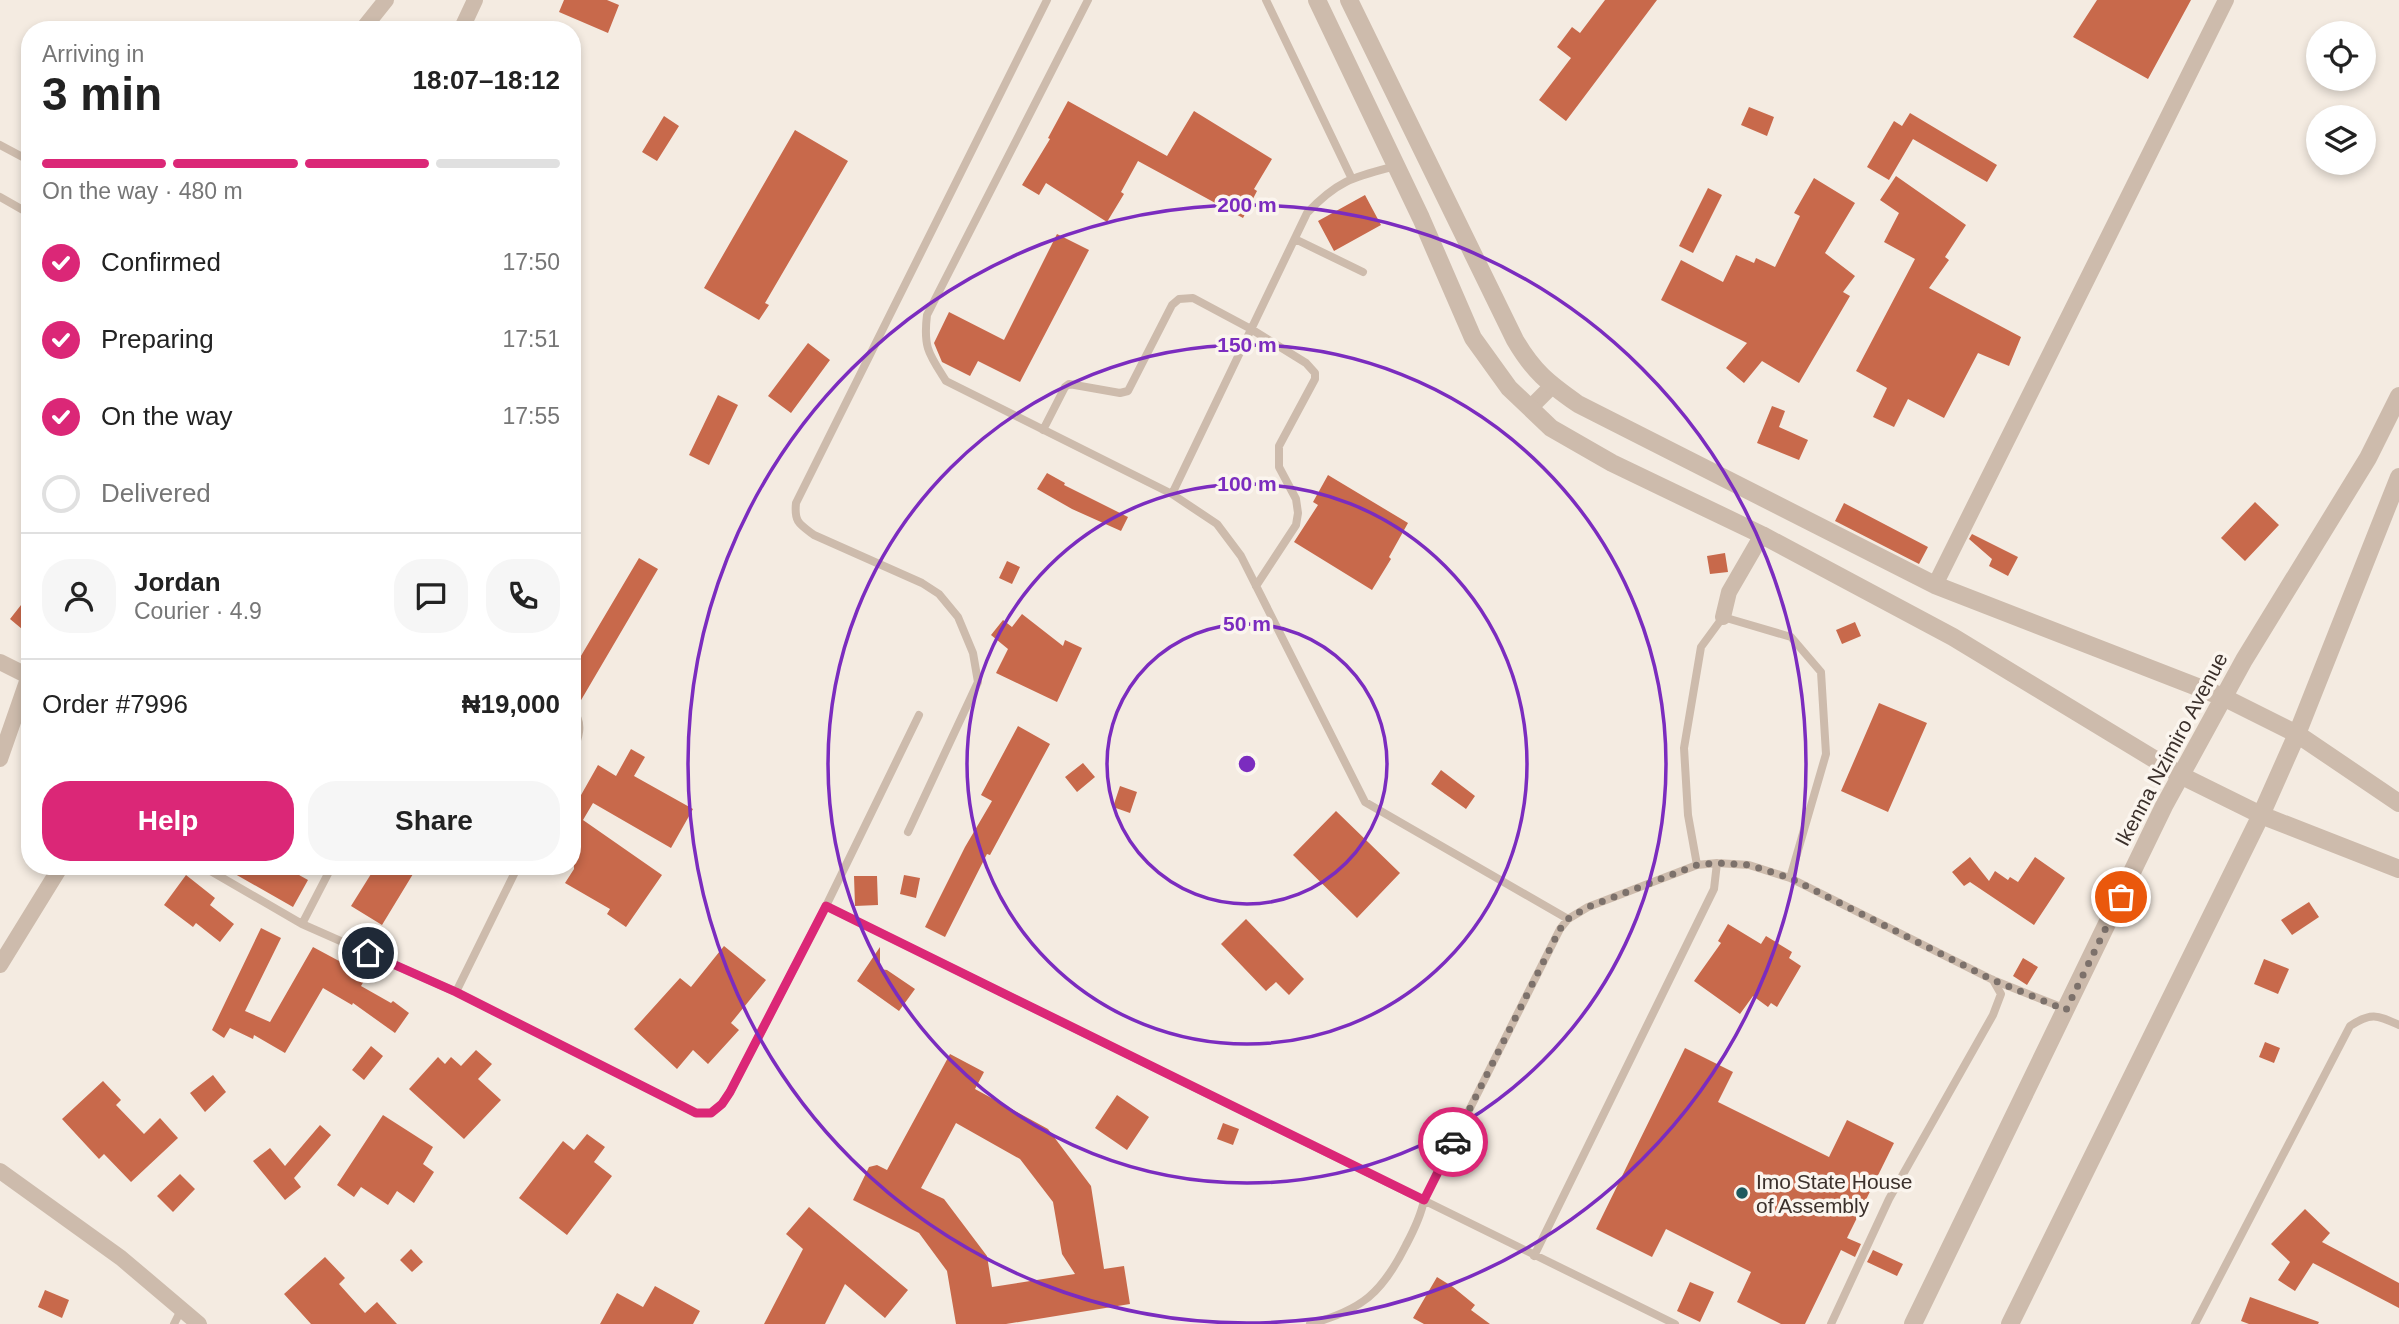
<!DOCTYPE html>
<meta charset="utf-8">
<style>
body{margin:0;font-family:Helvetica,sans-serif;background:#f6f6f6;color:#222;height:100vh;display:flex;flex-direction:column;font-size:26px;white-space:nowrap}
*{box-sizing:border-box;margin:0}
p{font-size:23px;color:#767676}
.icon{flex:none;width:38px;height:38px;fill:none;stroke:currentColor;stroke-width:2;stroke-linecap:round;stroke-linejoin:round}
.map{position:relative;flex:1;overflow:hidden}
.details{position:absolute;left:21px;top:21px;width:560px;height:854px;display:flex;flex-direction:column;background:#fff;border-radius:28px;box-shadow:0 4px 10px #0003}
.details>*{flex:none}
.tools{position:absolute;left:2306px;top:21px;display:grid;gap:14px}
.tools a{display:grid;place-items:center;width:70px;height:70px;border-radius:50%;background:#fff;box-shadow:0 4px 10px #0003;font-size:35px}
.pin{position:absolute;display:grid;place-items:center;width:60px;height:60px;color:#fff;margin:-30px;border:4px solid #fff;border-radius:50%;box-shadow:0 2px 7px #0007}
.courier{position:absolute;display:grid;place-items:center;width:70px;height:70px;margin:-35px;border:5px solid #db2777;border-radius:50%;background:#fff;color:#222;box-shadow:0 2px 9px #0007}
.summary em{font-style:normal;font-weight:700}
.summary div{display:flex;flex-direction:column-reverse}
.summary{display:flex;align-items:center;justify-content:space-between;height:119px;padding:0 21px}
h1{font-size:46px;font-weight:700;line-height:52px}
.bar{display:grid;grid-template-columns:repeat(4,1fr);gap:10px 7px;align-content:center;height:84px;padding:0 21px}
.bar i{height:9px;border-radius:5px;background:#e0e0e0}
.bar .active{background:#db2777}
.bar p{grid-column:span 4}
.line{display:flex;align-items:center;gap:18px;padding:0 21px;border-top:2px solid #e0e0e0}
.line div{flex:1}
.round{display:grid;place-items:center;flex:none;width:74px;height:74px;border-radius:28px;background:#f6f6f6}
ol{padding:0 21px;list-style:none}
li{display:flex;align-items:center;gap:21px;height:77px}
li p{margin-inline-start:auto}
li .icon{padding:7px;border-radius:50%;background:#db2777;color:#fff;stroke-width:4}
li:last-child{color:#767676}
li i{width:38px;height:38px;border:4px solid #e0e0e0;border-radius:50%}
.primary-button{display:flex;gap:14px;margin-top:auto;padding:14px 21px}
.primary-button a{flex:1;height:80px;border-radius:28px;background:#db2777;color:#fff;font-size:28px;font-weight:700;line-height:80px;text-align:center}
.primary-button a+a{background:#f6f6f6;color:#222}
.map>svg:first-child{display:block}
</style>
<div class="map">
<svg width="2399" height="1324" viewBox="0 0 2399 1324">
<rect width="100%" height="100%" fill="#f4ebe1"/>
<path fill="#c8694b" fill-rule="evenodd" d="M564 0H607L619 5 608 33 559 12Z
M1605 0H1657L1566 121 1539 100 1571 58 1557 47 1572 27 1580 33Z
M2097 0H2191L2148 79 2073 37Z
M1068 101 1167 156 1194 111 1272 159 1254 189 1257 191 1243 218 1138 161 1121 192 1124 194 1107 222 1046 183 1039 195 1022 185 1050 139 1048 138Z
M1749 107 1774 117 1767 136 1741 125Z
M1910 113 1997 165 1987 182 1913 139 1889 180 1867 167 1894 121 1902 126Z
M664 116 679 126 657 161 642 152Z
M795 130 848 161 765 303 769 305 759 320 704 288Z
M1896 176 1966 225 1945 257 1949 260 1929 288 2021 337 2009 366 1978 353 1944 418 1908 399 1894 427 1873 417 1887 388 1856 371 1915 259 1884 242 1899 213 1880 200Z
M1814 178 1855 203 1825 253 1855 276 1843 292 1850 296 1799 383 1762 361 1744 383 1726 368 1747 343 1661 300 1681 260 1723 282 1736 255 1754 263 1756 258 1775 267 1800 216 1794 213Z
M1708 188 1722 195 1693 253 1679 246Z
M1365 195 1381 225 1334 251 1318 221Z
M1057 234 1089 250 1020 382 978 361 970 376 942 362 934 343 949 312 1004 340Z
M808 343 830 360 791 413 768 396Z
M718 395 738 405 709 465 689 455Z
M1772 406 1785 411 1779 427 1808 440 1799 460 1757 443Z
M1047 473 1065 483 1064 485 1128 517 1121 531 1072 509 1037 489Z
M1328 475 1408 523 1389 557 1391 559 1372 590 1294 542 1318 505 1313 502Z
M2255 502 2279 525 2245 561 2221 538Z
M1844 503 1928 547 1919 564 1835 521Z
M1972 534 2018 557 2008 576 1989 566 1992 559 1969 539Z
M1725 553 1728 572 1710 574 1707 556Z
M639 558 658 569 577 707 572 705V671Z
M1007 561 1020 567 1012 584 999 578Z
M21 605 30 612V620L22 629 10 619Z
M1022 614 1063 646 1065 640 1082 648 1057 702 996 673 1008 649 991 635 1003 620 1012 627Z
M1855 622 1861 636 1842 644 1836 630Z
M1879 703 1927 723 1888 812 1841 791Z
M1018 726 1050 744 990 855 987 854 945 937 925 927 965 847 992 801 981 795Z
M631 749 645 757 634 776 693 809 671 848 593 803 583 820 662 875 626 927 607 914 610 909 565 883 574 869 572 811 598 765 616 776Z
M1083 763 1095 777 1077 792 1065 777Z
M1441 770 1475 796 1466 809 1431 784Z
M1120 786 1137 792 1130 813 1113 807Z
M1336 811 1400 873 1357 918 1293 855Z
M1970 857 1989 881 1995 871 2008 880 2010 877 2018 882 2035 857 2065 878 2034 925 1970 882 1964 886 1952 872Z
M221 866H283L308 880 293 907Z
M376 866H401L413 874 382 925 351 906Z
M186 875 215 898 210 905 234 924 220 942 196 923 193 927 164 905Z
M904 875 920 878 916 898 900 894Z
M854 876H877L878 905 855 906Z
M2309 902 2319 917 2292 935 2281 920Z
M1246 919 1304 979 1289 995 1276 982 1266 991 1221 944Z
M1728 924 1761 944 1766 936 1792 952 1789 958 1801 966 1777 1007 1771 1003 1768 1007 1753 996 1740 1014 1694 981 1721 943 1718 941Z
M261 928 281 938 245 1011 270 1022 313 947 367 976 361 986 391 1003 393 1001 409 1013 395 1033 353 1003 352 1005 323 988 285 1053 254 1035 253 1039 230 1028 224 1038 212 1030Z
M724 946 766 980 731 1023 739 1030 708 1064 693 1050 677 1069 634 1029 680 978 691 987Z
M880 947V969L887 970 915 989 899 1011 857 981Z
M2023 958 2038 967 2027 985 2013 976Z
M2264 959 2289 969 2278 994 2254 984Z
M2265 1042 2280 1048 2274 1063 2259 1057Z
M371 1046 383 1056 364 1080 352 1070Z
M1685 1048 1733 1072 1718 1102 1829 1157 1847 1120 1894 1143 1847 1238 1861 1244 1855 1257 1841 1250 1805 1324H1781L1737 1302 1751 1272 1666 1229 1652 1257 1596 1229Z
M476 1050 492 1064 478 1079 501 1100 464 1139 409 1089 438 1057 445 1064 451 1057 461 1066Z
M950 1054 984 1072 975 1089 1048 1129 1091 1186 1104 1269 1124 1266 1130 1304 1006 1324H956L947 1271 919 1233 853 1200 869 1167 877 1165 887 1170ZM956 1123 1020 1159 1053 1202 1062 1254 1075 1274 992 1287 987 1256 944 1199 921 1188Z
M213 1075 226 1092 205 1112 190 1093Z
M103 1081 121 1100 116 1105 144 1134 160 1118 178 1138 131 1182 104 1154 99 1159 62 1119Z
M1117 1095 1149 1117 1127 1150 1095 1128Z
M383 1115 433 1147 423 1164 434 1172 414 1203 397 1191 388 1205 361 1187 354 1197 337 1185Z
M1223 1123 1239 1129 1233 1145 1217 1139Z
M320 1125 331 1135 294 1178 301 1187 285 1200 253 1161 270 1148 285 1166Z
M587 1134 605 1147 594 1162 612 1176 567 1235 519 1198 563 1141 574 1150Z
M180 1174 195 1189 173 1212 157 1196Z
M809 1207 908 1290 885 1318 845 1284 825 1324H764L803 1249 786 1234Z
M2305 1209 2330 1233 2322 1242 2399 1283V1308L2313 1263 2295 1291 2278 1280 2290 1262 2271 1244Z
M411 1249 423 1262 412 1272 400 1260Z
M1873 1250 1903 1264 1897 1276 1867 1262Z
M325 1257 345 1278 339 1284 365 1313 377 1302 397 1324H311L284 1294Z
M1437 1277 1453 1287 1475 1305 1471 1310 1490 1324H1424L1413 1318Z
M1690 1282 1714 1292 1700 1322 1677 1311Z
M655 1286 700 1311 693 1324H600L617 1293 643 1307Z
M45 1290 69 1300 62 1318 38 1307Z
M2250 1297 2319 1322 2318 1324H2249L2241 1321Z"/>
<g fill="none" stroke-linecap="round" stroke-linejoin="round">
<path stroke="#cdbbac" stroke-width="8" d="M1088 0 927 315C923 348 929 354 946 381L1172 494 1217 524 1241 556 1365 802 1568 919
M1266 0 1351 177
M0 145 30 161
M0 197 30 214
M1295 239 1363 272
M1043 430 1065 387 1069 384 1120 393 1128 391 1172 305 1179 299 1193 298 1251 329 1306 363 1315 373V379L1279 446V467L1296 499 1298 513 1296 525 1256 586
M1172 494 1307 213C1338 180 1354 177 1396 166
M572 711C585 722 578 740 572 754
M908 832 978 682 973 653 958 617 939 594 922 583 814 535C799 524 794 522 796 503L1047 0
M1697 865 1688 815 1684 748 1701 647 1723 617 1791 637 1821 672 1826 754 1790 878
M202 866 302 924 456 992 696 1113H711L722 1104 730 1092 826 906 1675 1324
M826 906 919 715
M302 924 332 866
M456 992 518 866
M1534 1256 1714 889 1717 863
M174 1324 182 1308
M1310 1324C1362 1310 1382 1293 1406 1245 1414 1230 1421 1216 1424 1200L1560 929 1568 919 1588 907 1697 865 1717 863 1749 865 1790 878 1993 980 2066 1009
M1831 1324 1889 1199 1993 1015 2001 994 1993 980
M2195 1324 2350 1026C2371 1012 2377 1015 2399 1025"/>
<path stroke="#cdbbac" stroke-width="16" d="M362 30 386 0
M461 30 475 0
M1530 408 1552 386
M1935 585 2226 0
M1723 617 1729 592 1762 535
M0 662 30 677
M0 759 30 673
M0 965 61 866
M0 1171 121 1258 199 1324"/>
<path stroke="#cdbbac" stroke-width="18" d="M1317 0 1421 218 1473 338 1509 388 1551 428 1612 463 1762 535 1953 637 2182 776 2261 815 2399 869
M1349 0 1515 340C1533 371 1548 383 1578 404L1935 585 2223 697 2297 734 2399 803
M1913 1324 2164 806 2244 660 2368 458 2399 396
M2010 1324 2261 815 2297 734 2399 477"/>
</g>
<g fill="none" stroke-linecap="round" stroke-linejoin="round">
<path stroke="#7c716b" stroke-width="7" stroke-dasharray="0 12.6" d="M1453 1142 1560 929 1568 919 1588 907 1697 865 1717 863 1749 865 1790 878 1993 980 2066 1010 2121 897"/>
<path stroke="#db2777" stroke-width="9" d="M368 953 456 992 696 1113H711L722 1104 730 1092 826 906 1424 1200 1453 1142"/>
</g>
<g fill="none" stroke="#7b2cbf" stroke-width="3.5">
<circle cx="1247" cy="764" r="140"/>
<circle cx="1247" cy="764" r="280"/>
<circle cx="1247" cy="764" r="419"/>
<circle cx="1247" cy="764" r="559"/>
</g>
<circle fill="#1f5a5e" stroke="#fbf5ee" stroke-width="2.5" cx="1742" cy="1193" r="7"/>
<g text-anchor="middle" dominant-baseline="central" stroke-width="7" stroke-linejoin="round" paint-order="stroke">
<g font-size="21" fill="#3b302b" stroke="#fbf5ee">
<text transform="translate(2171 749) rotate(-62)">Ikenna Nzimiro Avenue</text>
</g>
<g font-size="21" fill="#3b302b" stroke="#fbf5ee" text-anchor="start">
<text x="1756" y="1181">Imo State House<tspan x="1756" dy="24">of Assembly</tspan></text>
</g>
</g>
<circle cx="1247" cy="764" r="10" fill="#7b2cbf" stroke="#fbf5ee" stroke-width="3.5"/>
<g font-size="21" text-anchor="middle" font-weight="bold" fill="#7b2cbf" stroke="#fbf5ee" stroke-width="7" stroke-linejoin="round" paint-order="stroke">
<text x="1247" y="212">200 m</text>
<text x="1247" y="352">150 m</text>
<text x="1247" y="491">100 m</text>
<text x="1247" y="631">50 m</text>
</g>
</svg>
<div class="tools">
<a><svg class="icon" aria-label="locate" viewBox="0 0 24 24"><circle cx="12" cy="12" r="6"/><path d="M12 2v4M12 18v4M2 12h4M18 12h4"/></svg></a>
<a><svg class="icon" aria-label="layers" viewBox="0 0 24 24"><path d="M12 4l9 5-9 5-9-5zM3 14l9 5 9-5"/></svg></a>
</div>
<div class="pin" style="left:2121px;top:897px;background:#ea580c"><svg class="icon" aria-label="bag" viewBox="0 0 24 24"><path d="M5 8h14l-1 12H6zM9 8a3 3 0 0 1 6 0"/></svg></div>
<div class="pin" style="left:368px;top:953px;background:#1f2937"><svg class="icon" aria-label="home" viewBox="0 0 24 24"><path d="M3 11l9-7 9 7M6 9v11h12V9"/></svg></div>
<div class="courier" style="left:1453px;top:1142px"><svg class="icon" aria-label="car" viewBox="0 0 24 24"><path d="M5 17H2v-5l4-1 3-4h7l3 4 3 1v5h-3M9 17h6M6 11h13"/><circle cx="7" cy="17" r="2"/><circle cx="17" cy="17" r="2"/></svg></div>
<section class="details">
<div class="summary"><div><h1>3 min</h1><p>Arriving in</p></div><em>18:07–18:12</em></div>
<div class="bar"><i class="active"></i><i class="active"></i><i class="active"></i><i></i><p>On the way · 480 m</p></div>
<ol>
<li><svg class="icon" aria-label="check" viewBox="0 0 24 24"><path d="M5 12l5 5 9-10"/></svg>Confirmed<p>17:50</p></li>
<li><svg class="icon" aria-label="check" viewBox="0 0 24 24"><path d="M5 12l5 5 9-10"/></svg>Preparing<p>17:51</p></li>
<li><svg class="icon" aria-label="check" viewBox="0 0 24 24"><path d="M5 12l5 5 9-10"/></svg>On the way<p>17:55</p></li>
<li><i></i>Delivered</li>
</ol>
<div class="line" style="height:126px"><a class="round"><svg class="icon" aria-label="person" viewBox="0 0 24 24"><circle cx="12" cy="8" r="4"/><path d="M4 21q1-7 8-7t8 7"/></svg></a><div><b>Jordan</b><p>Courier · 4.9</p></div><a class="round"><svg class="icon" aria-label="chat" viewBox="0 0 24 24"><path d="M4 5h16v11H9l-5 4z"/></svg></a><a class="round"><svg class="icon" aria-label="phone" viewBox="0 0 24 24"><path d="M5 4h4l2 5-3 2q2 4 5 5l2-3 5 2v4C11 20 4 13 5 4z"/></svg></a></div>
<div class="line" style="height:91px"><div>Order #7996</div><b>₦19,000</b></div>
<div class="primary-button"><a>Help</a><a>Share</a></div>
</section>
</div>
